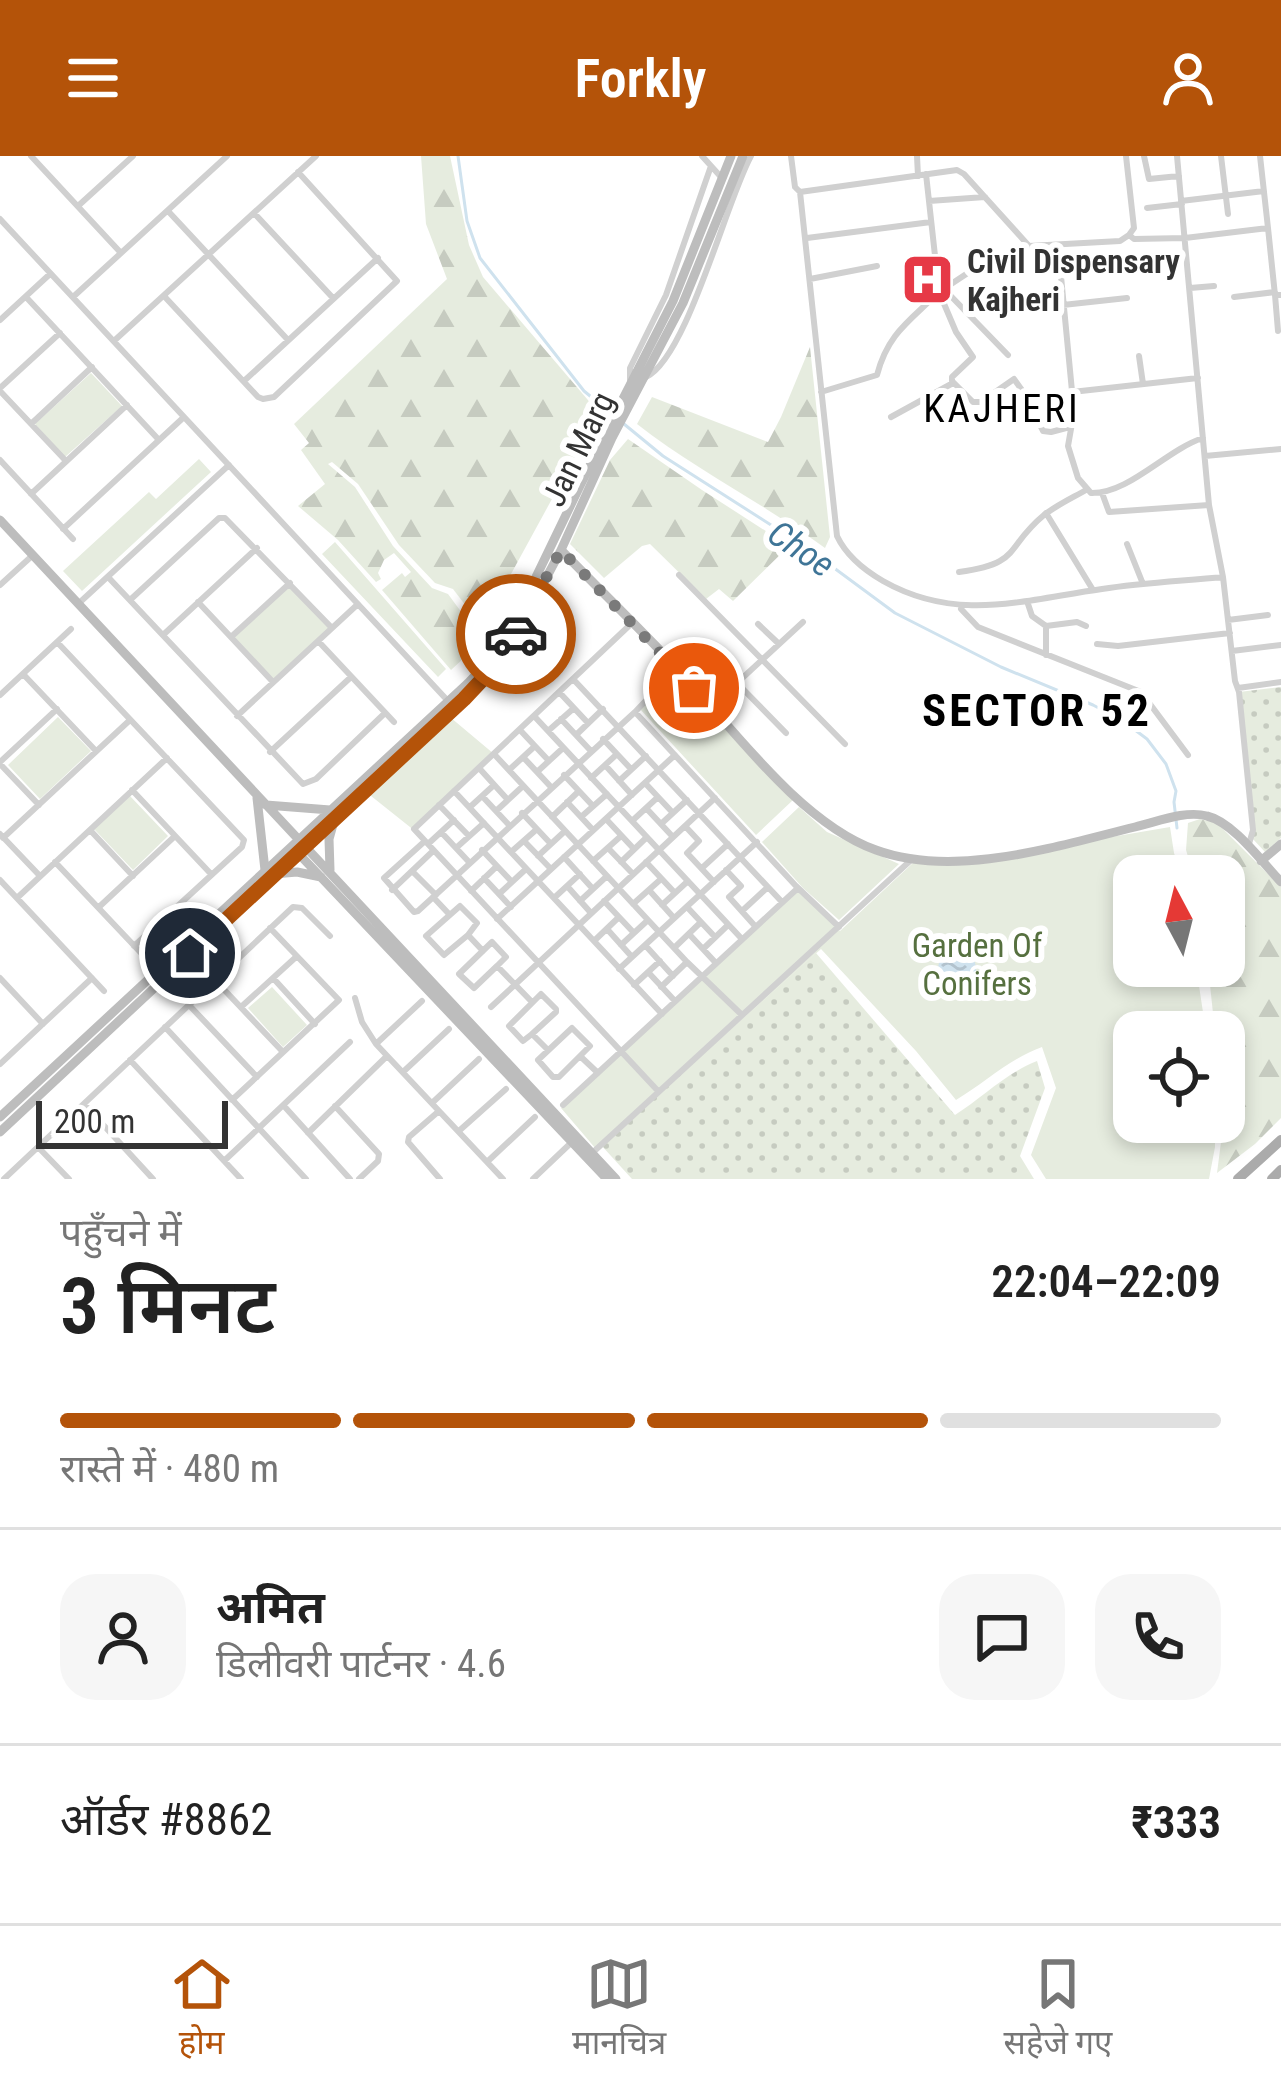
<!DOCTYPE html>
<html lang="hi">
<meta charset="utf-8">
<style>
body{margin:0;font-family:"Roboto Condensed","Noto Sans Devanagari",sans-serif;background:#f6f6f6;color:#222;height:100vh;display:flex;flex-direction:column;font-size:45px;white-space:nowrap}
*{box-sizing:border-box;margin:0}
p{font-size:39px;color:#767676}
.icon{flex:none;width:66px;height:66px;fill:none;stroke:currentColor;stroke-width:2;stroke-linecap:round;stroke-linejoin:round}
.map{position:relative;height:1023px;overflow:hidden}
.sheet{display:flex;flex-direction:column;background:#fff;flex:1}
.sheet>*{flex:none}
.needle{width:78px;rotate:353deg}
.buttons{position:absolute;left:1113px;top:699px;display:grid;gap:24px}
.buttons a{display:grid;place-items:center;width:132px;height:132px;border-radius:24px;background:#fff;box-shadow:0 6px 18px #0003;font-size:60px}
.scale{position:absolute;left:36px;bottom:30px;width:192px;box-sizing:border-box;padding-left:12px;border:6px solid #333;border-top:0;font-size:33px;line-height:42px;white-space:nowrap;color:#333;-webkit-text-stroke:9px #fff;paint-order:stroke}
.pin{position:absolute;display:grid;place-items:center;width:102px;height:102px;color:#fff;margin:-51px;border:6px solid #fff;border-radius:50%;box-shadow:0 3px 12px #0007}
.courier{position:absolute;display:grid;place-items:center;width:120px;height:120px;margin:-60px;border:9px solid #b45309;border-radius:50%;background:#fff;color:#222;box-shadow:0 3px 15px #0007}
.head em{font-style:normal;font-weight:600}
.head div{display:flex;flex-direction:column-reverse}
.head{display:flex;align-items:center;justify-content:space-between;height:204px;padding:0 60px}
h1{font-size:78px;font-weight:600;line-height:90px}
.bar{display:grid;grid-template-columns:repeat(4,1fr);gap:18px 12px;align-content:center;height:144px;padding:0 60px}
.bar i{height:15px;border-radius:9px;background:#e0e0e0}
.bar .selected{background:#b45309}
.bar p{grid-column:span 4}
.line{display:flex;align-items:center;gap:30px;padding:0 60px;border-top:3px solid #e0e0e0}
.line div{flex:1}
.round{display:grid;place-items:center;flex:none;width:126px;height:126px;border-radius:36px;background:#f6f6f6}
header{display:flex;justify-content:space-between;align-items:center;height:156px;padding:0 60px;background:#b45309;color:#fff;font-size:54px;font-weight:600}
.tab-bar{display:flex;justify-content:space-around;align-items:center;height:168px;border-top:3px solid #e0e0e0;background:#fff;font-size:33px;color:#767676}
.tab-bar a{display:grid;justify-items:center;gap:6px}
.tab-bar .selected{color:#b45309}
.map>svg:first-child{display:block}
</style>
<header><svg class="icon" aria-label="menu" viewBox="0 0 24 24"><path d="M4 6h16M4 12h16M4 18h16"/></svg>Forkly<svg class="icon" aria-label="person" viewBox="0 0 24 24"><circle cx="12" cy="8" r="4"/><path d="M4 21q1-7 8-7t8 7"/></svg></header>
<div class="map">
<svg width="1281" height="1023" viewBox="0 0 1281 1023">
<defs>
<pattern id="grass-dots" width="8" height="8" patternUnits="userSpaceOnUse" patternTransform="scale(3)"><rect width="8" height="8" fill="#e6ecdf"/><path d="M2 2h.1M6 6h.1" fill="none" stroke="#c6cbc0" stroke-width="1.8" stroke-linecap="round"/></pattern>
<pattern id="forest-firs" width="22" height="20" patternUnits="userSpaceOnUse" patternTransform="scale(3)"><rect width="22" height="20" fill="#e6ecdf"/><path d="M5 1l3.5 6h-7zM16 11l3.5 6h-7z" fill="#c6cbc0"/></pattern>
<pattern id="water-ripples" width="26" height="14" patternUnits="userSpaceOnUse" patternTransform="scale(3)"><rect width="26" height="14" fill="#cfe2ee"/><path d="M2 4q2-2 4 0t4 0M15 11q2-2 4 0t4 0" fill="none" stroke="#b2c2cd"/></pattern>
</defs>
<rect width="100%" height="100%" fill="#fff"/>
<path fill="url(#grass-dots)" d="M1281 531V682L1265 696 1252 682 1239 536Z
M816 797 955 959C983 941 1006 917 1037 905L1045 932 1020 1000 1034 1023H632L601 989Z"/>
<path fill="url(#forest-firs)" d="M421 0H450L469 89 483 121 599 257 482 471 453 433 435 427 399 389 358 328 332 306 328 308 355 331 393 390 432 432 448 438 479 480 465 501 451 514 382 434 402 417 405 421 411 416 394 397 384 404 378 417 381 423 376 426 338 384 298 350 325 328 301 294 309 287 294 268 447 123 426 68Z
M810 191 830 381 825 392C764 348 696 314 637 268L652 241 768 286 781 261Z
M628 283 702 334 789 390 733 445 719 433 706 443 650 388 642 390 604 422 570 388 610 304Z
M1200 663 1217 667 1281 731V962L1255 988 1217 1017 1221 986V966H1224V876H1215L1208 810H1224V720H1194L1186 694 1188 667Z"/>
<path fill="#e6ecdf" d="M91 217 122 250 65 301 35 268Z
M199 303 211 316 82 435 63 415 149 336 156 343Z
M335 386 446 513 438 521 322 398Z
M290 427 332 472 273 526 231 481Z
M675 519 793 644 756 679 640 553Z
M444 556 494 598 415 675 361 632Z
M58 561 91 595 40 643 8 609Z
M130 640 168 680 133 714 94 673Z
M799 651 827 676 899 708 839 764 803 732 762 686Z
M1170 671 1174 697 1182 720H1134V810H1196L1206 876H1134V966H1215V991L1209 1023H1046L1031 999 1056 932 1042 891C1009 903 986 926 956 944L916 895 821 793 596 993 561 952 800 732 840 775 915 705 952 708Z
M272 831 307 869 283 891 248 852Z"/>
<path fill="url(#water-ripples)" d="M938 813a19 19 0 1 1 38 0a19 19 0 1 1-38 0Z"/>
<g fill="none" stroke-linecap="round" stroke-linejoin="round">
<path stroke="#cfe2ee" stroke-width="3" d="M458 0 467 65 480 102 584 235 612 258
M624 268 663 300 807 392 895 457 1001 511 1093 549 1123 565 1147 583 1166 608 1176 635 1174 646 1177 672"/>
<path stroke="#d0d0d0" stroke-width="6" d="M31 0 121 97
M702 0 721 21
M791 0 795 31 800 36
M917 0 918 20
M1126 0 1134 72 1129 79 1120 85 1029 90 964 18 957 14 800 36 837 380C846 399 864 414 883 425 957 467 1023 444 1102 433 1142 427 1183 425 1223 421
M1144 0 1149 23 1179 20
M1177 0 1209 349 1223 421 1235 525 1239 536 1253 674 1249 688
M1221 0 1228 58
M1260 0 1268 72
M926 18 939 136 989 103 1029 90
M929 45 985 41
M1181 45 1264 35
M78 50 133 0
M1147 52 1182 48
M168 55 288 184
M254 57 333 142
M0 63 448 545
M1129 79 1134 83 1185 82 1268 72 1275 139H1281
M807 82 931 66
M1058 89 1074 256 1068 290 1078 322 1091 337C1129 338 1166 294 1203 282
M810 123 877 110
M1190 132 1214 130
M944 133 1008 199
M1275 139 1278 175
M164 140 258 241 263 243 274 241 397 125 298 16
M26 141 159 284
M73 141 227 0
M1234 141 1275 136
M1017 154 1127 142
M0 164 50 118
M115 184 316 0
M1139 200 1143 228
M646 221C687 202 726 45 751 0
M630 224V212L666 139 711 10
M244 225 378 102
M0 232 60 177
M0 235 66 305
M821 236 877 219C888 177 910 165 939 136L956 176 973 201 952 221V225L973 246H981L1014 223 1024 237 1043 275 1051 276 1070 271
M1072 236 1198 222
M891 261 953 227
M31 268 92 211
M1205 300 1281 293
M0 304 73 383
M1102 337 1109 356 1209 349
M31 338 127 249
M1046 357 1093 434
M63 373 184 261
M1127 388 1143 428
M959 416C1022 408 1005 391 1044 359 1057 349 1072 342 1086 334
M679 419 845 588
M108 421 303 628 316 623 385 557
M0 429 33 399
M130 444 219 362H225L332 472
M1027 445 1032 460 1046 470V499
M198 446 273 526
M78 448 229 309
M961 453 978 471 1141 536 1188 599
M1228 464 1268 459
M632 467 414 673 658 935
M758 468 778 487
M1046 470 1077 466 1086 470
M163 479 257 392
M231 481 290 427
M57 486 244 684 242 691 134 790
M319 486 394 566
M1097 488 1118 490 1230 477
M1232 495 1281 489
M23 518 96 595
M573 523 782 746
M737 527 786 577
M1238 532 1281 526
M560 537 588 567
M0 539 71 473
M711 551 803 466
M635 556 796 730 839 771
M237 560 358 448
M535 561 741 782
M561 563 590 594
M520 574 549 605
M548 575 574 552
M576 579 603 553
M603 583 631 613
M270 596 351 521
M494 598 687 806 742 859
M523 601 551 631
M0 606 57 553
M0 608 39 649
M605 609 632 639
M479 612 508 644
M509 614 535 590
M537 616 563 592
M564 619 593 650
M591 622 617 598
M619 625 646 600
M645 627 673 657
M132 634 211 718
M454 635 662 858
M482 640 509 669
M567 646 593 674
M439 649 469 680
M470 651 494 629
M646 652 673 681
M496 655 523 630
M522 657 551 688
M552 661 579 635
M581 661 607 638
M606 663 634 693
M632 665 658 641
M661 668 687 644
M685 670 699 685 687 697 714 726
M90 674 133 720
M441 676 469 706
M0 678 40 720
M3 682 130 564
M425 685 384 722 414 756 418 755 635 556 676 513
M524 685 551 713
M428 688 454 664
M456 692 484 667
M608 692 633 718
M482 694 512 726
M511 696 537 673
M538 700 565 675
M564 701 593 733
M593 705 621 680
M55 706 142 798
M621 706 647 681
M646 706 675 737
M702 712 728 688
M726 714 741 730 729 741 755 770
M413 716 436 739
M484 722 511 751
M0 724 104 835
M567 730 591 757
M392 734 433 695
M649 734 674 762
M471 735 497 710
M499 738 526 713
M433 741 449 758
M17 742 167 602
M554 742 580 718
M580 745 607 720
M604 745 634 777
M633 748 661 723
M662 749 688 725
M99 751 175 680
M687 751 715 781
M742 755 768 731
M497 763 675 599
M607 773 632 801
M689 778 715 806
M468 779 477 767 460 750 426 780 444 799 468 779 483 795
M594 785 619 761
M621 789 648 764
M645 789 673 820
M674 792 701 766
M703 793 728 769
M497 810 506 801 492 786 459 818 474 832 497 810 532 846
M619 813 757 686
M648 816 674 844
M0 822 43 868
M273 822 315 868
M215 824 283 896
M634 829 660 805
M661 831 687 806
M355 842 362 866 376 888 503 1023
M189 849 257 921
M241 851 296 801
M491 851 715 642
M165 871 306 1023
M532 878 556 856V853L541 838 509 870 523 885 532 878 548 894
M377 887 422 845
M580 900 590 890 572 872 538 904 553 921H559L580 900 598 917
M130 904 241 1023
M0 908 92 822
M403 916 449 873
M232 944 339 844 270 772
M432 947 479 903
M84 948 153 1023
M563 949 798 732
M284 950 350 1023
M335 950 379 998 378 1005 359 1023
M439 955 409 981 408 986 440 1023
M460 974 506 933
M308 977 387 900
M38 991 69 1023
M590 999 911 704
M224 1005 350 886
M487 1006 535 961
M4 1023 293 751 302 752 330 780
M533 1023 574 984"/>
<path stroke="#bdbdbd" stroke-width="9" d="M0 364 616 1023
M561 394C599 433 638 471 676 511 731 570 800 667 876 694 955 723 1057 690 1135 671 1157 666 1185 654 1207 660 1233 666 1262 706 1281 726
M257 642 265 714
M266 649 330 654
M297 696 607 1023
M1261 705 1281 688
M330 714 329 683 334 665
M274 718 297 716 321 721
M0 961 468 527 485 509 510 475 605 278 673 145 731 0
M0 976 464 543 494 511 514 483 561 394 612 282 683 147 743 0"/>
<path stroke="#ababab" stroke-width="10" d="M1238 1023 1281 984
M1272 1023 1281 1014"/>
</g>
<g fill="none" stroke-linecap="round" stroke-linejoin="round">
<path stroke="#7a7a7a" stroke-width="12" stroke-dasharray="0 21.6" d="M516 478 561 394 694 532"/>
<path stroke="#b45309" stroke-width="15" d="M190 797 464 543 494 511 516 478"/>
</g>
<defs>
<symbol id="hospital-square" viewBox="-11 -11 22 22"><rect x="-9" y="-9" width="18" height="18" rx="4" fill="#e63946" stroke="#fff"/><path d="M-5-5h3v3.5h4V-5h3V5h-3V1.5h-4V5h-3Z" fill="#fff"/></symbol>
</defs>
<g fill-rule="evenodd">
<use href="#hospital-square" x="898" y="94" width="59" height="59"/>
</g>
<g text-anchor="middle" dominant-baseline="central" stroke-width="12" stroke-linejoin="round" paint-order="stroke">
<g font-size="33" font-weight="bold" fill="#333" stroke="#fff" text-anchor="start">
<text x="967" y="105">Civil Dispensary<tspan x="967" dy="38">Kajheri</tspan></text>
</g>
<g font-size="33" fill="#333" stroke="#fff">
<text transform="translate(578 293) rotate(-64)">Jan Marg</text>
</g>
<g font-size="33" fill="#56703f" stroke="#fff">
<text x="977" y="789">Garden Of<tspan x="977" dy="38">Conifers</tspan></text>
</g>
<g font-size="36" font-style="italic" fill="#3f7597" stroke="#fff">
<text transform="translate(801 393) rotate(34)">Choe</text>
</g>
<g font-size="39" letter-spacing="3" fill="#000" stroke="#fff">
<text x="1002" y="253">KAJHERI</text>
</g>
<g font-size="45" font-weight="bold" letter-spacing="3" fill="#000" stroke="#fff">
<text x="1037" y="554">SECTOR 52</text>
</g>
</g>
</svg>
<div class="buttons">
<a><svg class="needle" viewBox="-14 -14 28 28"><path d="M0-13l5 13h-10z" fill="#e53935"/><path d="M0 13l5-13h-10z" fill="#767676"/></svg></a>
<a><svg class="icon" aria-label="locate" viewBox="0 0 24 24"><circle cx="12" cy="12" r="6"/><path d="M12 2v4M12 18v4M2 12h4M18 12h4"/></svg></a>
</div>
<div class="scale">200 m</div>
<div class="pin" style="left:694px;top:532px;background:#ea580c"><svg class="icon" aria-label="bag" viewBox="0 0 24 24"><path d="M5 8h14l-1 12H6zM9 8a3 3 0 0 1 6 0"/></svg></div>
<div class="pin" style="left:190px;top:797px;background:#1f2937"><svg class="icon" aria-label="home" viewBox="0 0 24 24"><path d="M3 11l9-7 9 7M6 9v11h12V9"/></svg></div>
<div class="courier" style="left:516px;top:478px"><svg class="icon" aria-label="car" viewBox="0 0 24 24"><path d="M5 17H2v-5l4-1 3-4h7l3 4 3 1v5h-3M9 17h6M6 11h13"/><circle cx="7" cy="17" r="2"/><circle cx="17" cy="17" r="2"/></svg></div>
</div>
<section class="sheet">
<div class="head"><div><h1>3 मिनट</h1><p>पहुँचने में</p></div><em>22:04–22:09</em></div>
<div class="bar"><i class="selected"></i><i class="selected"></i><i class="selected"></i><i></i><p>रास्ते में · 480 m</p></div>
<div class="line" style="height:216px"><a class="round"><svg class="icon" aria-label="person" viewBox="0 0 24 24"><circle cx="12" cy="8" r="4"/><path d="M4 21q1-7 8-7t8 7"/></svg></a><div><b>अमित</b><p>डिलीवरी पार्टनर · 4.6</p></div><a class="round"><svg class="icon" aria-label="chat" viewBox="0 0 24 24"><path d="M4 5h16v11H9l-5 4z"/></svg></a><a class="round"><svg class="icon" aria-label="phone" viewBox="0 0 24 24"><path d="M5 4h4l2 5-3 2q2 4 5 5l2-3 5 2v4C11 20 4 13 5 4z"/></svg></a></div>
<div class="line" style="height:156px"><div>ऑर्डर #8862</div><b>₹333</b></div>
</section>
<nav class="tab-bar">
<a class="selected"><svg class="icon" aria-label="home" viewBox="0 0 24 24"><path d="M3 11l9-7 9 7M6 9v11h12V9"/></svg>होम</a>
<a><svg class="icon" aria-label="map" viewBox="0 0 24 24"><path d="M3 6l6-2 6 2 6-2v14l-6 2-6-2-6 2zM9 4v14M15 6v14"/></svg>मानचित्र</a>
<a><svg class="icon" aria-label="saved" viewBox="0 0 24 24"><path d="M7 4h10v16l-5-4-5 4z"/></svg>सहेजे गए</a>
</nav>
